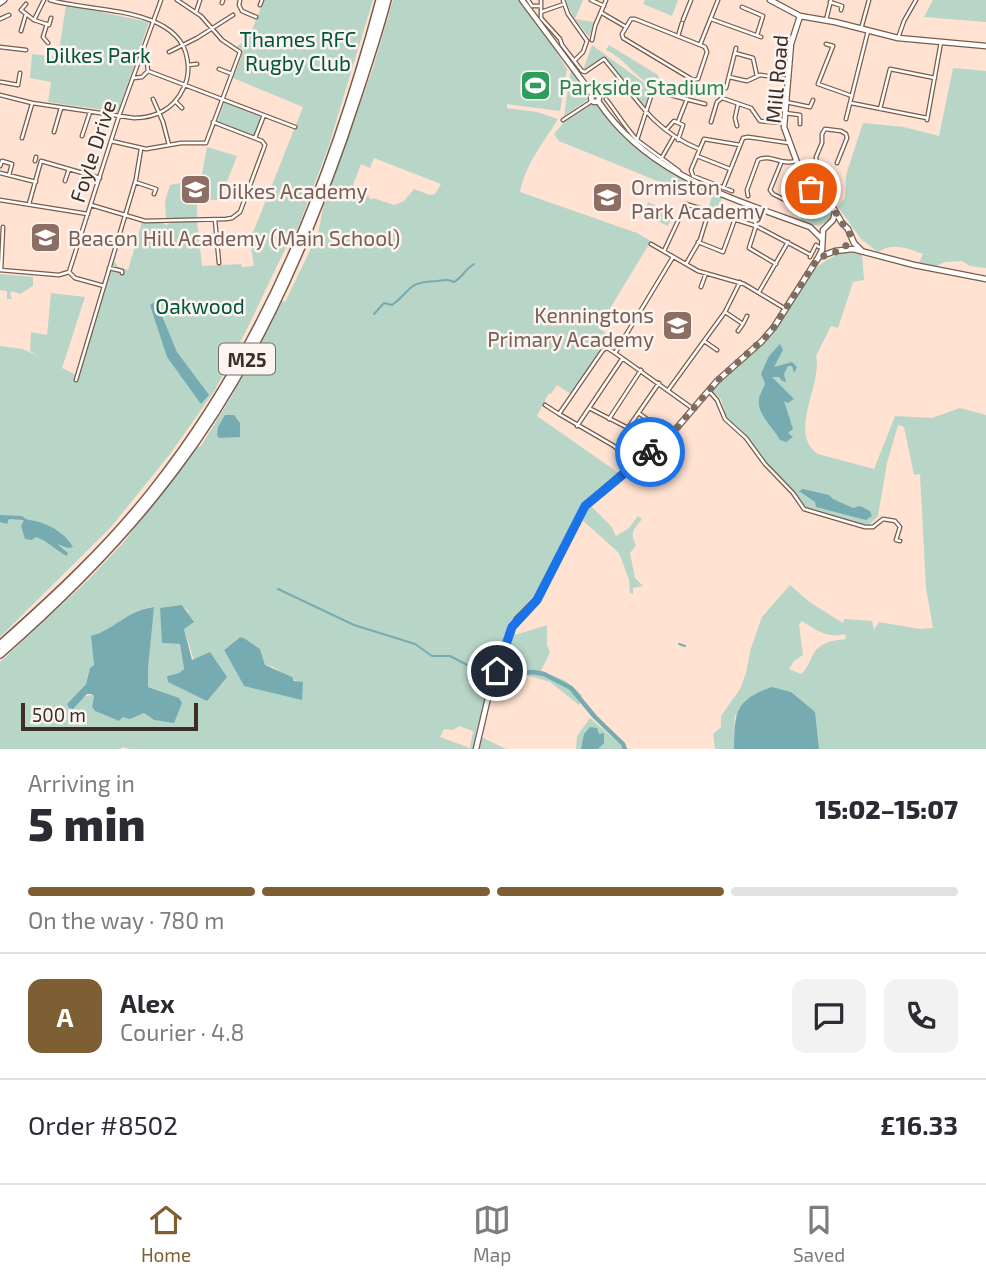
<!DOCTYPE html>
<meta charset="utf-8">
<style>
body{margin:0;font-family:"Exo 2",sans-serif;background:#f2f2f3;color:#2b2b33;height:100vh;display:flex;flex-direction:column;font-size:26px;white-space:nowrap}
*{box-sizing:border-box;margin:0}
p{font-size:23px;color:#7c7c81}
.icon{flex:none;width:38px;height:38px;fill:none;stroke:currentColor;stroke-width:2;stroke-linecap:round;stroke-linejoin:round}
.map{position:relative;height:749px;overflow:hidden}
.panel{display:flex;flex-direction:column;background:#fff;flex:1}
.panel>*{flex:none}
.scale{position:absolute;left:21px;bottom:18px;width:177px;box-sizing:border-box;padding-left:7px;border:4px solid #3c2e26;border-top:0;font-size:19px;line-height:24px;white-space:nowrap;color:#3c2e26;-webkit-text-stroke:5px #fcf4f0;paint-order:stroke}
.pin{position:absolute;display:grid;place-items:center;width:60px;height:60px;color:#fff;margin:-30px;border:4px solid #fff;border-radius:50%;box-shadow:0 2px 7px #0007}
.courier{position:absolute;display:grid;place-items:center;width:70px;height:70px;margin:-35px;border:5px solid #1a73e8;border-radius:50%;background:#fff;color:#222;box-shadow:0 2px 9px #0007}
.summary em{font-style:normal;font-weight:800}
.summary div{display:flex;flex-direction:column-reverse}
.summary{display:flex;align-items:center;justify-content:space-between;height:119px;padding:0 28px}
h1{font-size:46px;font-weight:800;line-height:52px}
.bar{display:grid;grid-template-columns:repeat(4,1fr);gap:10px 7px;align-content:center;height:84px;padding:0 28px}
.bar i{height:9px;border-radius:5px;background:#e1e1e2}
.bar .selected{background:#7d5f33}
.bar p{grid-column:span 4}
.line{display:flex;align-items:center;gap:18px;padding:0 28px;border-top:2px solid #e1e1e2}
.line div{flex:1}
.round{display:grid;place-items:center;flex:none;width:74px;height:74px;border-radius:14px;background:#f2f2f3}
.tabs{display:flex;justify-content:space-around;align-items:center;height:98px;border-top:2px solid #e1e1e2;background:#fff;font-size:19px;color:#7c7c81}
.tabs a{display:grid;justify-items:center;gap:4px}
.tabs .selected{color:#7d5f33}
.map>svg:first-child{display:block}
</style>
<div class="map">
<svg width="986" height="749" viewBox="0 0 986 749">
<rect width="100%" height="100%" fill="#ffe2d2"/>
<path fill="#b8d6c7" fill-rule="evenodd" d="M264 0H373L329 145 298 228 289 241 247 329 215 390 170 454 111 527 0 637V346L23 349 38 356 30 351 31 332 47 335 51 293 85 297 62 368 78 376 114 261 118 267 128 270 142 222 163 223 166 225 172 222H197L202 266 241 264 242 267 254 266 250 240 303 107 233 78 244 50 236 47 242 43 245 37 248 38 247 42ZM156 301 177 352 208 395 167 357Z
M393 0H518L548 39 567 69 560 111 507 104V108L537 112 558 119C544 142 525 165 520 192L637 233 651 241 598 328 611 336 571 394 557 385 551 394 549 393 537 416 620 474 588 503 611 526 616 536 629 528 638 516 642 519C634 529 629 534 636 545L630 553 635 578 643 586 633 588V594L630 593 629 580 619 553 579 517 537 600 520 616 510 631 494 679 481 737 506 749H130L122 747 121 749H0V662L87 581 124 542 194 449 201 446 231 397 282 301 285 302 318 234 323 208 373 68ZM374 158 441 184 435 194 430 195 414 189 404 201 394 205 373 198 371 200 365 190 353 185 361 164 370 168ZM182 605 189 612 184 629 207 701 167 676 179 673 184 669 180 644 162 643ZM153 607 148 669V687L165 693 174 722 154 720 144 713 130 718 123 716 119 721 95 711 92 707 94 696C86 692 77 703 69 708L67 704 86 684 90 668 94 665 92 636C116 629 126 610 153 607ZM239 637 244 638 260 649 265 665 273 667 298 682 244 686 224 650ZM459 726 473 731 470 748 440 737 444 729 453 730Z
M566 0H583L575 19 594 22 589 37C580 25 570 15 566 0Z
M645 0H678L672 16 643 4Z
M933 0H986V22L924 17Z
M66 5 149 22 118 112 48 102 51 82 30 78 32 54 58 57Z
M592 45 654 90 647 106 644 107 606 58H601L583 70Z
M609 45 658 75 659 79 654 87C636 78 624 58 606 50Z
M953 68 986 71V268L970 266 962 261 945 262 936 266 919 263 923 254C908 248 892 242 878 252L861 239 838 207 845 198 846 175 863 123 904 127 939 136Z
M571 69 588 96 587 100 564 116Z
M225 101 262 115 255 136 217 122Z
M590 105H597C635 159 682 181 741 204L722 198 718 210 709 207 712 196 677 189 559 141 554 134 564 122Z
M207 147 237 156 220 200H197V218L166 219 165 201 170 185 191 181 200 185Z
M811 192 831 207V219L819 226 801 222V217L812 218 811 214 814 212 808 196Z
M648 202 674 214 668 226 643 214Z
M854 251 862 254 864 280 853 282 838 328 831 326 816 356C823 383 787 434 818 454L874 469 895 416 932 418 960 408 986 415V749H819L735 715 734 749H715L713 734 721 727V716L740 689 746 673 751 648 762 617 790 585 811 603 843 623 844 619 872 621 874 630 879 622 920 629 933 628 926 588 920 474 914 475 904 427 898 425 887 463 878 516 868 526 806 508 760 456 751 441 726 417 721 399 711 390C731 372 754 355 770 334 798 301 805 257 854 251ZM802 621C815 630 829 639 845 634L846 639C838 640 828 641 822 645 810 652 811 666 801 674L789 669 794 661 803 655 799 625Z
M0 274 33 277V286L20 294 12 291 10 294 12 299H7V291L0 290Z
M547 625V645L550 652 541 671 566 681 582 695 579 705 550 682 526 675 509 689 510 684 496 679 513 629 515 635Z
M590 718 623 747 622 749H576L577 736Z"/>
<path fill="#77abb2" d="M156 301 177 352 209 395 201 404 167 357 150 305Z
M780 344 783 350 774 367 792 362 797 367 794 373 792 366H788L784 374 786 382 782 381 779 377H772L794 399 788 403 784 401 793 429 788 433 793 437 786 442 780 440C773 427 757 414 759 400 759 394 764 389 765 383L761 374 769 356Z
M225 415H234L240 423V437L219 438 217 435 218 427Z
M803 489 829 495 833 499 853 508 860 506 870 511 872 516 866 520 816 507 815 502 799 491Z
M0 515 22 516C28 522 31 519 39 522 53 526 66 535 73 547L68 548 57 544 68 553 67 556C55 550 48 541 36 537L32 540 25 539 21 526 24 520 9 519 7 524 0 522Z
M182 605 194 622 184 629 192 660 210 652 227 677 207 701 168 682 167 676 179 673 184 669 180 644 162 643 160 608Z
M154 607 148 669V687L179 698 182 703 174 723 154 720 144 713 130 719 123 717 119 721 95 711 92 707 94 696 91 694H87L73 709 69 708 67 704 86 684 90 668 94 665 91 636C116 629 125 611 154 607Z
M240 637 244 638 260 649 265 665 292 677 294 681 303 682 302 700 244 686 224 650Z
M772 687 791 692 815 712 819 749H734C735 713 734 700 772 687Z
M590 727 597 728 599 734 604 733V743L598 749H581L584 734Z"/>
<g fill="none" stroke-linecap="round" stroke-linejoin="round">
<path stroke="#77abb2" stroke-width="2" d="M374 314 384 303 392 305C412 291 405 282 437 281 444 280 448 279 454 282 463 277 465 269 474 264
M278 589 354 625 415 644 432 656H450L471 667 484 677 493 679
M679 644 685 646"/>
<path stroke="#77abb2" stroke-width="4.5" d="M497 680 512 685 522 673 533 672 544 674 571 688 595 717
M597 719 623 744 625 749"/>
<defs>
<path id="street" d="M240 0 239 5 242 11 256 17
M528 0 532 6H541
M541 0V18L560 39 562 45 582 71 585 72 604 59 621 80
M563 0 568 14 587 41 583 52 575 60
M591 0 604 6
M830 2 842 6 841 10
M222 3 223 0
M26 4 21 10 34 20 44 0
M260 5 262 0
M742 7 763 16 757 35
M196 12 200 0
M541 12 564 4
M602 13 626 27
M0 19 9 15
M631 19H635L705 47 707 52 698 79 693 80 623 38 622 34Z
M711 19 761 37
M34 20 49 25 51 18
M683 20 691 0
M826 20 831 0
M47 24 43 37 48 43
M861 29 869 0
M21 31 26 14
M678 36 682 23
M898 38 904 21 916 0
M592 40 595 26 606 0
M826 44 833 46 818 84 852 96
M700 45 718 0
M0 47 26 50
M169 52 197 38 233 15
M735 53 753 58 757 76
M188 65 197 64
M219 69 232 74
M148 71 295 127
M729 77 747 81 760 75 788 79
M134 78 142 77 148 71 147 63 140 57
M1 82 18 85 20 73
M726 88 736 48
M0 95 32 103 134 118C155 118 174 109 183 89 188 80 189 68 187 58 178 6 89 12 50 0
M598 95 621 80C644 111 662 134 699 149
M153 99 163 122 169 145
M606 99C617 113 625 127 637 140
M175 101 182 108
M786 102 810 107 813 100
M851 103 927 118
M880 109 890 69 935 78
M785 113 800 115V124
M846 119 868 31
M563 120 592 101
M927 120 941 42
M678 122 687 99
M711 122 717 102 722 98 751 108 760 121 784 123
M737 126 735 118 738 104
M666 130 674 121 683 125 678 140
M54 132 61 108
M82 136 90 112
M22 138 32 104
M255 138 264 115
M111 141 146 149 181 143H206L240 52 222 40 201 16 177 0
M697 156 730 169
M661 159 673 138
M35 161 36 157
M781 163 770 190 773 194 791 203
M0 166 2 161 12 164 9 175
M679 171 637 140 652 93 655 91 705 104
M0 173 36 182
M802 178 817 168 816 157 822 143V134L825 129 841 131 846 134 847 138 837 163
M65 181 69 169
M135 182 156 189 154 194
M723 188 743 138 748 137 789 143
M732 191 693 176 691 170 704 139 740 145
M748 196 747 190 758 160C771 153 780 166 796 161
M0 200 88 214
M29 204 41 161 100 178
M91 205 145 221 226 219 232 218 240 212 265 145 262 141 213 122
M811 210 807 196 811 189
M215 220 219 263
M756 226 749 248 776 264
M109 239 128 244
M698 242 723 252 735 219
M651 244 698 271 744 284 784 308
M664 251 686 204 756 226 811 255 810 257
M811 255 816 245 819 247
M686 264 700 240 709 211
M109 268 122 271V273
M0 270 59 275 69 272
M1 270 3 227
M69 272 119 116 161 0
M69 272 75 278 104 286
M701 287 706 273
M759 292 788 242
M725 312 743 324 747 316
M738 331 743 324
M704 341 717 350
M615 353 673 257
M76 380 136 179 141 149
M669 389 725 312 740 282
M708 390 717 400 725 419 746 438 765 464 793 493 804 509 865 527H873L883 519 895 521 900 527 896 540 900 541
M545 405 559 414
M589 408 628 428 659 383
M640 414 651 422
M609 419 641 370
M577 426 622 359
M634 463 614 446 559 414 603 350 607 348 615 353 692 408"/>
<path id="secondary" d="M522 0 593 95
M770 0 800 16 835 22 898 38 986 46
M0 3 4 0
M800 16 791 44 784 127 805 184 831 204 842 223 848 229 854 243 862 251
M591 98a4 4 0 1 1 8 0a4 4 0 1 1-8 0Z
M598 101C647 175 731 198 810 227L821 238
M819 257 835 251 853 249 914 265 986 279
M476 749 487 702 510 631 517 619 536 600 585 506 634 463 669 437 717 381 762 341 774 327 818 258 822 250 823 230 833 220 835 213"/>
<path id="highway" d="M0 645C54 597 107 548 152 491 266 348 333 175 380 0
M0 654C64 598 124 538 175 470 251 370 302 255 344 136 359 91 375 46 387 0"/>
</defs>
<use href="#street" stroke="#795b4a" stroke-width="5"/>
<use href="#secondary" stroke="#795b4a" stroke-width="7"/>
<use href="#highway" stroke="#795b4a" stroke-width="10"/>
<use href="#street" stroke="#fff" stroke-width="2.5"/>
<use href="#secondary" stroke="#fff" stroke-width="4.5"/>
<use href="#highway" stroke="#fff" stroke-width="7"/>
</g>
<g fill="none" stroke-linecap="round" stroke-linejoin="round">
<path stroke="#806d62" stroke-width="7" stroke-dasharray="0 12.6" d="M650 452 669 437 717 381 770 333 818 258 844 249 849 240 850 232 842 223 831 204 811 189"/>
<path stroke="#1a73e8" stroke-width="9" d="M497 671 512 627 537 600 585 506 650 452"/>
</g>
<defs>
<symbol id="stadium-square" viewBox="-11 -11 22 22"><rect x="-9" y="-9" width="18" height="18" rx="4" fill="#2e9e5b" stroke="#fcf4f0"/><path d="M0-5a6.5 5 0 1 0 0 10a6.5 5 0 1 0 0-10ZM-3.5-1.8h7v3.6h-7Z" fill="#fff"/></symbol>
<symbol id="school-square" viewBox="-11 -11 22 22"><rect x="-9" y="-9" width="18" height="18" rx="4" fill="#8d6e63" stroke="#fcf4f0"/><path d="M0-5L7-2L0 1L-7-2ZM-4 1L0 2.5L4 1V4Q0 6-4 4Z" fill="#fff"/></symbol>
</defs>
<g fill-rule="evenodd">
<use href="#stadium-square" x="518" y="68" width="35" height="35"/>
<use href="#school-square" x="178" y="172" width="35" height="35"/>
<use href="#school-square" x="590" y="180" width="35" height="35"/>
<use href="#school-square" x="28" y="220" width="35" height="35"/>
<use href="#school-square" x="660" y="308" width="35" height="35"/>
</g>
<g text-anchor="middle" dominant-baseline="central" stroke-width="5" stroke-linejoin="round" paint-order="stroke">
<rect fill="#fcf4f0" stroke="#766963" stroke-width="2" x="219" y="343.5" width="56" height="31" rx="5"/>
<g font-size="19" font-weight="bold" fill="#3c2e26">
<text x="247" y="359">M25</text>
</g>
<g font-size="21" fill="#00553b" stroke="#fcf4f0">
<text x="298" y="38">Thames RFC<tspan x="298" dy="24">Rugby Club</tspan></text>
<text x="98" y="54">Dilkes Park</text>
<text x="200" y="305">Oakwood</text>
</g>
<g font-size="21" fill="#3c2e26" stroke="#fcf4f0">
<text transform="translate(776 79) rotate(-85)">Mill Road</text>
<text transform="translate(92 151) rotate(-72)">Foyle Drive</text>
</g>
<g font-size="21" fill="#27864d" stroke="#fcf4f0" text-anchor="start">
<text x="559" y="86">Parkside Stadium</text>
</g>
<g font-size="21" fill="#785e54" stroke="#fcf4f0" text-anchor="start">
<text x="631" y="186">Ormiston<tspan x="631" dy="24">Park Academy</tspan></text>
<text x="218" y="190">Dilkes Academy</text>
<text x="68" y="237">Beacon Hill Academy (Main School)</text>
<text x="654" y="314" text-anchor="end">Kenningtons<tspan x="654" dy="24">Primary Academy</tspan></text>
</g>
</g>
</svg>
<div class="scale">500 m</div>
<div class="pin" style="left:811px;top:189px;background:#ea580c"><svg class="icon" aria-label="bag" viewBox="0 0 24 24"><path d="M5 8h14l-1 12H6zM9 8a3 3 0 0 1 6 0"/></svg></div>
<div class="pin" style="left:497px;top:671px;background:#1f2937"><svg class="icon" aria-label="home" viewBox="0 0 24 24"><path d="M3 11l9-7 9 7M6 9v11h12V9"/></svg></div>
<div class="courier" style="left:650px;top:452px"><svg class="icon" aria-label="bike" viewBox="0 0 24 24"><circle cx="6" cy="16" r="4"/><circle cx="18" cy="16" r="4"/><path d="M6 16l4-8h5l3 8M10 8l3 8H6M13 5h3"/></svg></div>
</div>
<section class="panel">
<div class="summary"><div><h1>5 min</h1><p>Arriving in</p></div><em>15:02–15:07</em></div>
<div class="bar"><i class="selected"></i><i class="selected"></i><i class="selected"></i><i></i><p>On the way · 780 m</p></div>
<div class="line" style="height:126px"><b class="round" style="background:#7d5f33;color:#fff">A</b><div><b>Alex</b><p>Courier · 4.8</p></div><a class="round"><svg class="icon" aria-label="chat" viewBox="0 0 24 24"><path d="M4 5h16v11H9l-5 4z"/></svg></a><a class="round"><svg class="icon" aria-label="phone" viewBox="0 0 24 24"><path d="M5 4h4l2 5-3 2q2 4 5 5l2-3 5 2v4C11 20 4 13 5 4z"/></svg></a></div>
<div class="line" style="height:91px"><div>Order #8502</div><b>£16.33</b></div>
</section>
<nav class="tabs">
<a class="selected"><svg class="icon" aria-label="home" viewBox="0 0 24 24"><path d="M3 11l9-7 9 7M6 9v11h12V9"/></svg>Home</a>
<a><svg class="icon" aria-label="map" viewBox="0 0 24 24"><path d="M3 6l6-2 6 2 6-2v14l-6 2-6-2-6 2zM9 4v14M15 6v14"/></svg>Map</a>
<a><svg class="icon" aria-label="saved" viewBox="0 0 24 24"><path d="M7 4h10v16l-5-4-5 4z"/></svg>Saved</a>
</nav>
